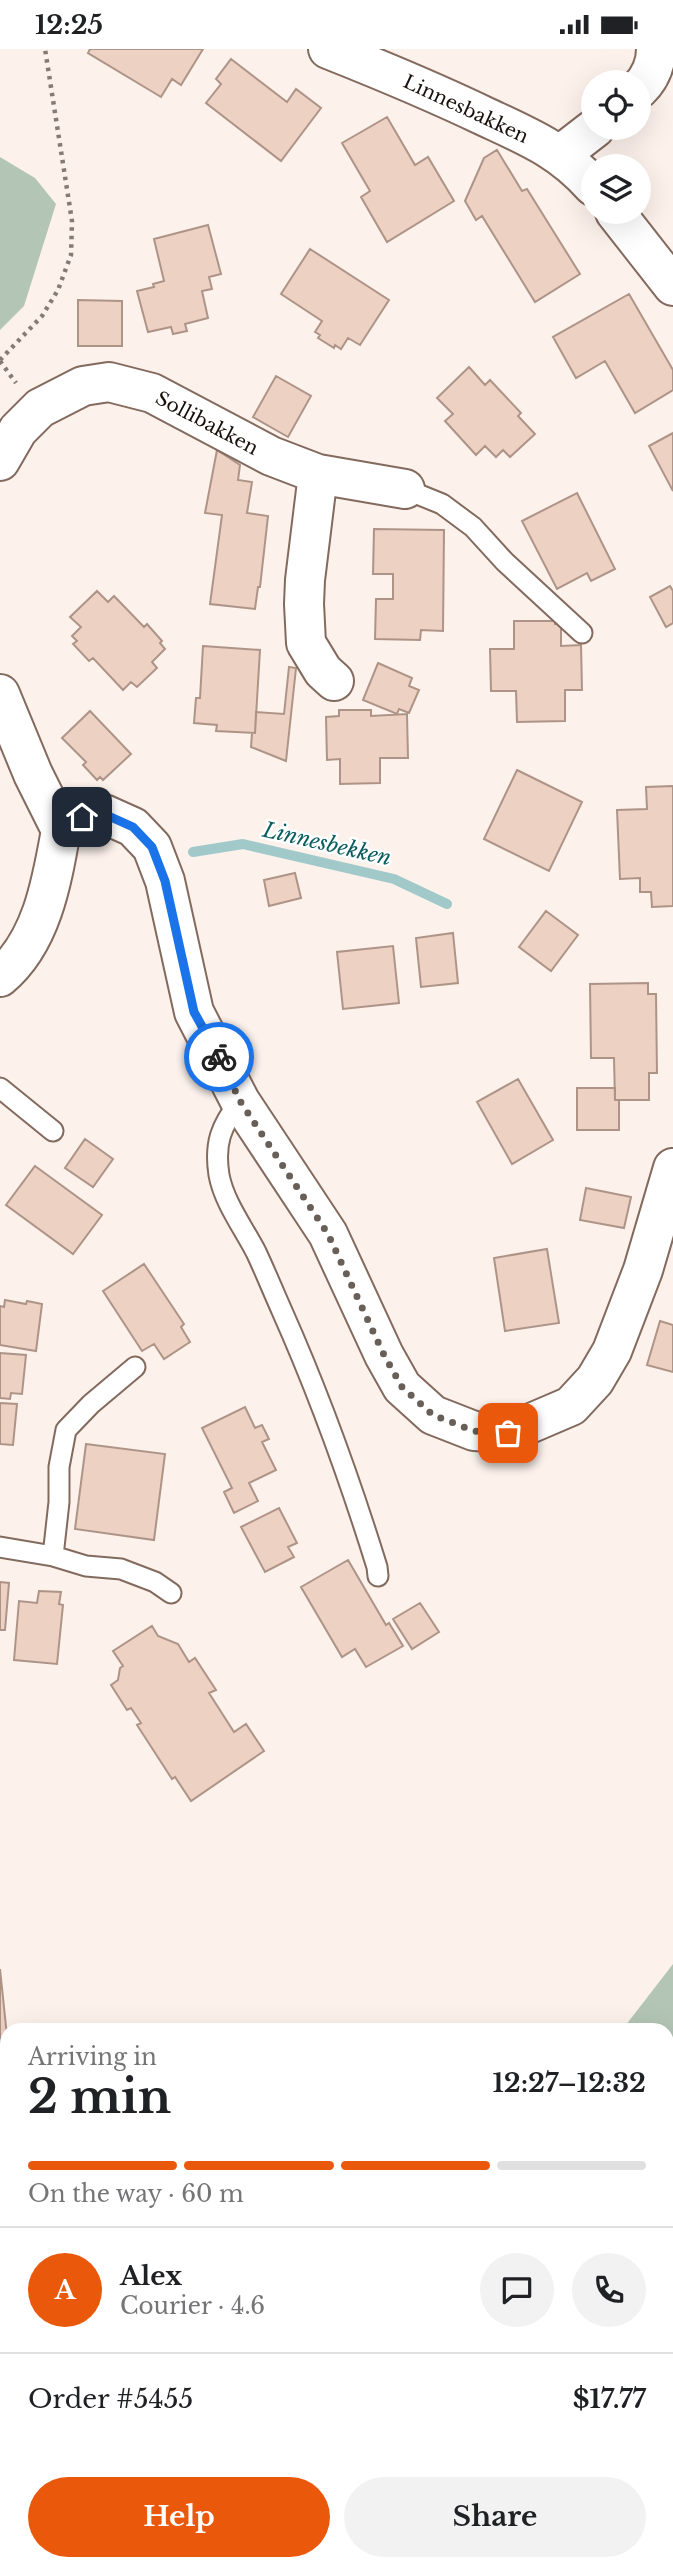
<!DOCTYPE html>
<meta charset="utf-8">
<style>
body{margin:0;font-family:"Libre Baskerville",serif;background:#f2f2f2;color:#202124;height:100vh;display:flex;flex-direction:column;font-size:26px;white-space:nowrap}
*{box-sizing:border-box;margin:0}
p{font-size:23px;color:#757577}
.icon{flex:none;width:38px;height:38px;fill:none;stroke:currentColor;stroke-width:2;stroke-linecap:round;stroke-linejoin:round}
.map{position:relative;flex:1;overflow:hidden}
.drawer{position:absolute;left:0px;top:1974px;width:674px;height:548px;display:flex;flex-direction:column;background:#fff;border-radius:21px 21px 0 0;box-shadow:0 7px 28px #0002}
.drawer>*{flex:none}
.tools{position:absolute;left:581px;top:21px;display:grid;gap:14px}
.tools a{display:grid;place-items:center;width:70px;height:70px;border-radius:50%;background:#fff;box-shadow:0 7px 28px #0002;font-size:35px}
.pin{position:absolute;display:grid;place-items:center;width:60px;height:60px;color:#fff;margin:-30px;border-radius:14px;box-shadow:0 4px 10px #0006}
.courier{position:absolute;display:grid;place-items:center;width:70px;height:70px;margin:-35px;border:5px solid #1a73e8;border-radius:50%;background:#fff;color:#222;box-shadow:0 2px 9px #0007}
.overview em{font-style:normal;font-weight:700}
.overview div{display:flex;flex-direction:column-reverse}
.overview{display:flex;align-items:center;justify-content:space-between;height:119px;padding:0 28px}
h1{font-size:46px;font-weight:700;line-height:52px}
.bar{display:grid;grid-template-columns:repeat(4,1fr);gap:10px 7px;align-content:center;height:84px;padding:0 28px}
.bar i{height:9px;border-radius:5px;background:#e0e0e0}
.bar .active{background:#ea580c}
.bar p{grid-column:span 4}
.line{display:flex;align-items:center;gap:18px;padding:0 28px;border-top:2px solid #e0e0e0}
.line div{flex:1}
.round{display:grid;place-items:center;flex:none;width:74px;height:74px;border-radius:37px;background:#f2f2f2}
.action{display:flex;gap:14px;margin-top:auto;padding:14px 28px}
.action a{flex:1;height:80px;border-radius:42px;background:#ea580c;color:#fff;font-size:28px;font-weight:700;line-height:80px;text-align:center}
.action a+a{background:#f2f2f2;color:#202124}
.status{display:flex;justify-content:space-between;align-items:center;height:49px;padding:0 35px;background:#fff;direction:ltr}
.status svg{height:19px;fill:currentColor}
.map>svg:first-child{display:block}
</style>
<div class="status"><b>12:25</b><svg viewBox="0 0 49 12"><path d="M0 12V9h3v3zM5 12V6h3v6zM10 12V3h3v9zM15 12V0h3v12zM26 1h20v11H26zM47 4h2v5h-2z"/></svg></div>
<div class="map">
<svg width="673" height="2521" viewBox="0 0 673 2521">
<rect width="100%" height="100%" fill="#fcf1eb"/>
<path fill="#b3c5b5" d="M0 108 35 129 56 155 24 257 0 281Z
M673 1915V2114H667V1981H622Z
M673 2333V2472L667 2460V2341Z"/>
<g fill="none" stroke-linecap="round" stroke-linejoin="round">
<path stroke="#a2c9ca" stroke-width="10" d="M193 803 243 795 394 830 447 855"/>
</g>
<path fill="#edd1c3" stroke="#ae9487" stroke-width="2" d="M90 0H203L181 36 172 30 161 48 88 4Z
M231 10 287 53 296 40 321 59 281 112 206 54 221 35 216 30Z
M387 68 415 116 428 108 454 152 387 193 361 148 370 142 342 94Z
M497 101 522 142 527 140 580 225 535 253 482 167 476 171 465 152 484 109Z
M208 176 221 225 209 228 212 240 202 242 208 269 185 275 187 282 173 285 171 278 148 283 137 242 154 238 153 235 164 232 154 190Z
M310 200 389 251 360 296 348 289 341 300 335 296 334 299 318 289 320 286 315 283 322 272 281 245Z
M629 245 673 321V341L635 364 605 312 576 329 553 288Z
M78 251 122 252V297H78Z
M469 318 485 336 490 331 521 364 518 367 535 385 510 408 503 401 496 408 485 397 476 406 445 372 453 365 437 349Z
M276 327 311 347 288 388 253 368Z
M673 384V442L649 397Z
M217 401 240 416 238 431 252 433 247 464 268 467 260 538H258L255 560 210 555 222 466 205 464Z
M577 444 615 520 591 532 587 524 557 540 522 472Z
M374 480 444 481 443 582 421 581 420 591 375 590 376 550H393V525H373Z
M670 537 673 542V574L666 578 650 548Z
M97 542 108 553 114 547 144 578 147 575 162 592 160 594 165 600 152 613 157 619 137 638 131 633 123 641 93 609 89 612 73 595 77 592 72 587 81 578 70 568Z
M514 572H555V575H561V597L581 596 582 641H565V672L517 673 516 642H491L490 600H514Z
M203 597 260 601 255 684 216 682 217 676 194 674 196 649H200Z
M378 614 412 629 409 637 419 641 409 664 399 660 397 665 363 651Z
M289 618 296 619 286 712 251 698 252 684H255L256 663 284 665Z
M339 661H371V667L407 665 408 709H380V734L340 735V710L327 711 326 668 339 667Z
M90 662 131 705 103 731 100 728 97 731 83 716 86 713 62 689Z
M517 721 582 753 549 822 484 790Z
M673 737V857L652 858 651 843H640V829L620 830 617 761 647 760 646 738Z
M295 824 301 849 269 857 264 831Z
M546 862 578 886 551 922 519 898Z
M453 884 458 934 421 938 416 889Z
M393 897 399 954 343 960 337 903Z
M648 934V945H656L657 1024H649V1051H615L614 1009H591L590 935Z
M518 1030 553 1091 512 1115 477 1053Z
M577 1039H615V1051H619V1081H577Z
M85 1090 113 1110 93 1138 65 1119Z
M35 1117 102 1166 73 1205 6 1156Z
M586 1139 631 1148 624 1179 580 1171Z
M547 1200 559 1274 505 1282 494 1209Z
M144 1215 184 1275 181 1278 190 1293 164 1310 154 1295 142 1302 103 1242Z
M5 1251 26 1255 27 1252 42 1255 36 1302 0 1296V1257L4 1258Z
M660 1272 673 1276V1323L647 1316Z
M0 1304 26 1306 22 1345 11 1344 10 1350 0 1349Z
M0 1354 17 1355 13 1396 0 1395Z
M245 1358 255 1379 262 1376 269 1390 262 1393 276 1421 249 1434 258 1452 234 1464 224 1443 232 1439 202 1379Z
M86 1395 165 1405 154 1491 75 1480Z
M279 1459 297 1494 288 1498 294 1508 265 1523 241 1478Z
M348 1511 386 1576 389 1574 403 1597 366 1618 355 1600 342 1608 301 1538Z
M0 1533 9 1534 5 1581H0Z
M39 1542 61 1543 59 1555 63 1556 57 1615 14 1611 19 1552 37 1554Z
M420 1554 439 1583 412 1600 393 1570Z
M152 1577 158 1587 178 1595 189 1613 195 1609 216 1641 209 1644 234 1683 246 1675 264 1702 191 1752 175 1728 172 1730 137 1676 141 1674 131 1659 127 1661 111 1636 118 1631 120 1619 123 1617 113 1602Z
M0 1920 7 1987V1999L0 2008Z"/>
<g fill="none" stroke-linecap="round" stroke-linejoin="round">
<defs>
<path id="service" d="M405 440 442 455 473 478 505 513 582 584
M0 1039 53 1082
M240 1052C221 1077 214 1094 219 1126 224 1153 243 1178 256 1203 265 1222 273 1242 282 1262 319 1345 350 1431 377 1518L378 1527
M0 1498 53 1507 86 1517 121 1520 155 1533 171 1544
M53 1507 59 1453V1418L66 1381 91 1355 135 1318"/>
<path id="minor" d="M328 0C381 21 434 43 486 68 529 88 561 101 593 137
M639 40C650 29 656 16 656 0
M560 106 595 79
M615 163 673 237
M0 412 18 381 40 359 83 337 109 333 152 344 271 407 318 425 405 440
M318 425 305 531 304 555 306 594 323 622 334 632
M0 645 33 725 61 781
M0 928C42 893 52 832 61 781L82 768 104 765 133 778 152 798 165 832 194 963 240 1052 328 1185 384 1306 402 1338 433 1366 474 1382 508 1384 571 1357 595 1331 612 1302 643 1221 673 1119"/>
</defs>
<use href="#service" stroke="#836a5e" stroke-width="23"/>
<use href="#minor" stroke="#836a5e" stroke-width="42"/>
<path stroke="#857b75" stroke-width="4.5" stroke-dasharray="3.5 5" stroke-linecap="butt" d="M0 311 42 267 58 241 71 206 72 172 45 0
M0 312 16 334"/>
<use href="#service" stroke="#fff" stroke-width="19"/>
<use href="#minor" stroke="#fff" stroke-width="38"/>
</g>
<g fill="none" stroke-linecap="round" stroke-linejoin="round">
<path stroke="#685f59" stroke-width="7" stroke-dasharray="0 12.6" d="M219 1008 240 1052 328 1185 384 1306 402 1338 433 1366 474 1382 508 1384"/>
<path stroke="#1a73e8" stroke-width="9" d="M82 768 104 765 133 778 152 798 165 832 194 963 219 1008"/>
</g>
<g text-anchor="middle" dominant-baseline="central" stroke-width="5" stroke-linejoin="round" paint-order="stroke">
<g font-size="19" fill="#19100b" stroke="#fff">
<text transform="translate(466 60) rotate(25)">Linnesbakken</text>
<text transform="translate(207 374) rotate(28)">Sollibakken</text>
</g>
<g font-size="21" font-style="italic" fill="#0a5d5f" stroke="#fff">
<text transform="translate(327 795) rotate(13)">Linnesbekken</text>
</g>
</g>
</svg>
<div class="tools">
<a><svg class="icon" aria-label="locate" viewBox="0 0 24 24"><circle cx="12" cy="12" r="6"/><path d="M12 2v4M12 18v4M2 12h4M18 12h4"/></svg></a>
<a><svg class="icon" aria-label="layers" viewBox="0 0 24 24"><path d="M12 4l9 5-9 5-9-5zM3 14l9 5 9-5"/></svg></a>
</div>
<div class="pin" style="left:508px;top:1384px;background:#ea580c"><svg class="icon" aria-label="bag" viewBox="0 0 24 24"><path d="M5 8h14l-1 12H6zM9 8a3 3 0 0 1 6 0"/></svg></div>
<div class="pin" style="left:82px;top:768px;background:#1f2937"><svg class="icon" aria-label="home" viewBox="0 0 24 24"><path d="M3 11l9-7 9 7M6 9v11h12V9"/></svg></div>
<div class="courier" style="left:219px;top:1008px"><svg class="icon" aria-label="bike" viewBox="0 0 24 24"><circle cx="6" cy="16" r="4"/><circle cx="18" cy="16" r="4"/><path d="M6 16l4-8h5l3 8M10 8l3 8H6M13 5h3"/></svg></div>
<section class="drawer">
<div class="overview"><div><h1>2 min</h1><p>Arriving in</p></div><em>12:27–12:32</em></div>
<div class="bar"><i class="active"></i><i class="active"></i><i class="active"></i><i></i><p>On the way · 60 m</p></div>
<div class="line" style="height:126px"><b class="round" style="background:#ea580c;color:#fff">A</b><div><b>Alex</b><p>Courier · 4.6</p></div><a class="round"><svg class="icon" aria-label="chat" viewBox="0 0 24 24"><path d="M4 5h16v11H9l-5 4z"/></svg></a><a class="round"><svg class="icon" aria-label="phone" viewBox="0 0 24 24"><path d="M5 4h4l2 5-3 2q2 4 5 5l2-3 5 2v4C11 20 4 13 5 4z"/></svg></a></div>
<div class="line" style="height:91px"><div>Order #5455</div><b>$17.77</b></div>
<div class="action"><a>Help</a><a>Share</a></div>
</section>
</div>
